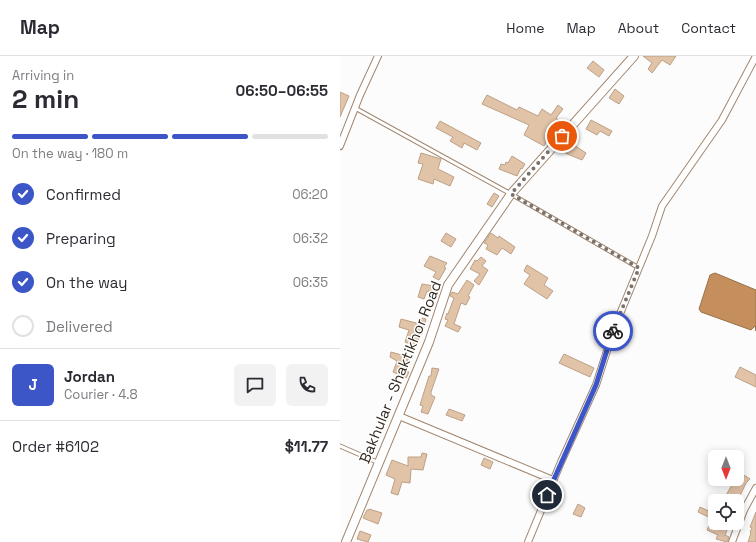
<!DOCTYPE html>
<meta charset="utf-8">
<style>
body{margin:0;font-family:"Space Grotesk",sans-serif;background:#f2f2f3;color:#2b2b33;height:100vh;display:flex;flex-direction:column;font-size:15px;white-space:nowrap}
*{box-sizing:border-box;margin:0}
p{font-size:13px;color:#7c7c81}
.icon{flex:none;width:22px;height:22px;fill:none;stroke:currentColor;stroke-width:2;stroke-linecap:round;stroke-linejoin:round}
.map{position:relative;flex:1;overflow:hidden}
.sheet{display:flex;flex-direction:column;background:#fff;width:340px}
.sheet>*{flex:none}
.needle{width:26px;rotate:180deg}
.tools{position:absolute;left:368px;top:394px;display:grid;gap:8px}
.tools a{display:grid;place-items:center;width:36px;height:36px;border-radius:6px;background:#fff;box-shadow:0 2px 10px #0003;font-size:20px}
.pin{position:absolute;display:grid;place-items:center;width:34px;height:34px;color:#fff;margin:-17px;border:2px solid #fff;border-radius:50%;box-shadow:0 1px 4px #0007}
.courier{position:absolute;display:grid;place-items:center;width:40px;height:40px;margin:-20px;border:3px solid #3c56c8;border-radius:50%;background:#fff;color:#222;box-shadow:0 1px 5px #0007}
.headline em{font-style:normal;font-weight:800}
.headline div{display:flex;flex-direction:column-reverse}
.headline{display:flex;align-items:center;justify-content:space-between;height:68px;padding:0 12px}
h1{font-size:26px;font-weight:800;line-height:30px}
.bar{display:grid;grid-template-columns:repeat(4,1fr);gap:6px 4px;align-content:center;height:48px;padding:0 12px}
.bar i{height:5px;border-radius:3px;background:#e1e1e2}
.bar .current{background:#3c56c8}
.bar p{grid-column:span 4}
.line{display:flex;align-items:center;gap:10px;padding:0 12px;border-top:1px solid #e1e1e2}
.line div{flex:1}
.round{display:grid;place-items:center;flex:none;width:42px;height:42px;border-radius:6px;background:#f2f2f3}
ol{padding:0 12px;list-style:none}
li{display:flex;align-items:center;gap:12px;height:44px}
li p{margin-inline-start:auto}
li .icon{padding:4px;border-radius:50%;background:#3c56c8;color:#fff;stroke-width:4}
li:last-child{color:#7c7c81}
li i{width:22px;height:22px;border:2px solid #e1e1e2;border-radius:50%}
header{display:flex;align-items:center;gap:24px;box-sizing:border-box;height:56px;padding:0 20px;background:#fff;border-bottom:1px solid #e1e1e2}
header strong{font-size:19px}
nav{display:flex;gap:22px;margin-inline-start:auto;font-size:14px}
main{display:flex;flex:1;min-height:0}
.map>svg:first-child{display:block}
</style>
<header>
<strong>Map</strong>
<nav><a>Home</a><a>Map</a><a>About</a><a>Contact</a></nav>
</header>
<main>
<section class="sheet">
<div class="headline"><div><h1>2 min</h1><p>Arriving in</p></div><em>06:50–06:55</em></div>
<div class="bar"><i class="current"></i><i class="current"></i><i class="current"></i><i></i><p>On the way · 180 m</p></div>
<ol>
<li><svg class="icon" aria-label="check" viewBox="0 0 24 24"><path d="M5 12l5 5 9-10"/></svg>Confirmed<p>06:20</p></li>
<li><svg class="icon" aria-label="check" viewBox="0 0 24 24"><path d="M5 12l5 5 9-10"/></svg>Preparing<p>06:32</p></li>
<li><svg class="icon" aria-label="check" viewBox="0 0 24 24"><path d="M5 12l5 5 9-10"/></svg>On the way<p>06:35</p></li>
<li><i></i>Delivered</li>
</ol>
<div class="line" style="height:72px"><b class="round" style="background:#3c56c8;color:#fff">J</b><div><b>Jordan</b><p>Courier · 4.8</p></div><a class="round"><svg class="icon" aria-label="chat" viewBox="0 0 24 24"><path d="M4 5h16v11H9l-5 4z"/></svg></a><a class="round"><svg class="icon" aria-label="phone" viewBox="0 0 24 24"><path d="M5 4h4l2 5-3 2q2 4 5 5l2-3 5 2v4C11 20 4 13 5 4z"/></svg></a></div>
<div class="line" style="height:52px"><div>Order #6102</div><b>$11.77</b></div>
</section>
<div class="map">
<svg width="416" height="486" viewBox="0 0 416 486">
<rect width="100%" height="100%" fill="#fcfcfc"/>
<path fill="#c48f5c" stroke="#997049" d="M375 217 416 234V275L415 270 411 274 361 256 359 253 370 219Z"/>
<path fill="#e1c3a8" stroke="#bda086" d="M303 0H336L330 9 322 4 312 17 308 13 312 7Z
M253 5 264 14 259 21 247 12Z
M275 33 284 40 279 48 269 42Z
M0 36 9 40 0 61Z
M147 39 177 54 179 51 198 60 202 53 211 59 218 49 223 53 216 62 221 66 218 71 216 69 204 90 184 79 189 69 142 48Z
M251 64 272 75 269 80 260 75 257 79 246 73Z
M100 65 141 87 137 94 124 87 122 92 110 85 113 81 96 72Z
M231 87 246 97 242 104 225 97Z
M81 97 101 103 98 113 114 121 110 130 94 123 93 128 78 123 83 108 78 107Z
M172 100 185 108 182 113 181 112 177 120 159 113 161 108 165 109 166 106 168 107Z
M154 137 159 140 152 151 147 148Z
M106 177 116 183 111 191 101 185Z
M151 177 158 182 159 180 175 191 171 198 162 192 157 199 146 193 148 189 144 187Z
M90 200 107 207 104 211 106 212 99 224 93 221 96 216 84 210Z
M141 201 146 205 142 210 148 214 139 229 134 225 140 218 130 213 135 204 137 205Z
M187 209 208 222 204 229 213 235 207 243 184 228 190 219 184 215Z
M127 224 134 229 128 240 130 241 126 249 121 247 114 268 121 271 118 276 105 270 108 264 105 263 107 257 108 258 114 242 110 240 112 236 118 238Z
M82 228 94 230V232L99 234 98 239 87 235 84 243 78 241Z
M82 262 86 263 82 278H80L76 290 65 286 69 274 59 271 61 263 80 268Z
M51 296 69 301 64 314 69 316 66 322 53 316 57 305 50 301Z
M224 298 254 312 250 321 219 307Z
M400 311 416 319V331L395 321Z
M92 312 99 313 91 336V339L95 341 88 358 81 356 83 350 80 349 89 320H91Z
M109 353 125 359 122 365 106 359Z
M82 397 87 398 83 414 71 413 70 427 62 426 58 439 51 437 55 423 46 419 52 404 68 410V401H81Z
M144 402 153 406 150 413 141 409Z
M399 416 410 423 406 427 397 446V442L395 445H383L395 423H397Z
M238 448 245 452 241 461 233 458Z
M360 451 375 458V464L358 456Z
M29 453 42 457 38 468 23 462 27 454H29Z
M416 456V486H408L411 477 410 476 412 472 410 471Z
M370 467H384L383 469 388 472 385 479 389 481 387 486 376 483 378 479 367 474Z
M20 475 31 479 28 486 17 483Z"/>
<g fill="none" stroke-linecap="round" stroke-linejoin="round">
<defs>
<path id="service" d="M15 52 171 138 299 212
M0 390 39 407"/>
<path id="minor" d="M0 90 20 39 38 0
M59 360 213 424
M188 486 221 406 256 329 275 270 312 180 322 150 382 64 416 0
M392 486 404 454 416 432"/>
<path id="tertiary" d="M6 486 89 286 108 229 171 138 294 0"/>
</defs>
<use href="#service" stroke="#a2866d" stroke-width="5"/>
<use href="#minor" stroke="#a2866d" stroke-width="8"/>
<use href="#tertiary" stroke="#a2866d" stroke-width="10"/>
<use href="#service" stroke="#fff" stroke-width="3"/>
<use href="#minor" stroke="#fff" stroke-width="6"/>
<use href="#tertiary" stroke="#fff" stroke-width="8"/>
</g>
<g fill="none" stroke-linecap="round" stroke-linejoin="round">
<path stroke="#7a726c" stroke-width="4" stroke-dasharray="0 7.2" d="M222 80 171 138 299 212 273 275"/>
<path stroke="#3c56c8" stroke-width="5" d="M207 439 256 329 273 275"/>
</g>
<g text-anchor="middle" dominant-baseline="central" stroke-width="3" stroke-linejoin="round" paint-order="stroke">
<g font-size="15" fill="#34281e" stroke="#fff">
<text transform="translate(60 316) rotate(-68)">Bakhular - Shaktikhor Road</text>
</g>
</g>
</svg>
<div class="tools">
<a><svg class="needle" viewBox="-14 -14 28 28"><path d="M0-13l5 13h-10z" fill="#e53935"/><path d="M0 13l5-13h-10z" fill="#7c7c81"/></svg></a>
<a><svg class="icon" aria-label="locate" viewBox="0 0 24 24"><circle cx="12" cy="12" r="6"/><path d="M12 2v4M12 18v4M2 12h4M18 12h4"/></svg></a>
</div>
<div class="pin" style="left:222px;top:80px;background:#ea580c"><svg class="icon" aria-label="bag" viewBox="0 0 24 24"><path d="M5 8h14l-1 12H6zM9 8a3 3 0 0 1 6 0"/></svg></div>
<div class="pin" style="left:207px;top:439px;background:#1f2937"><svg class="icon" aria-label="home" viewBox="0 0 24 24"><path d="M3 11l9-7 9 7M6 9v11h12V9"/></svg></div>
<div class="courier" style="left:273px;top:275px"><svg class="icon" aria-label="bike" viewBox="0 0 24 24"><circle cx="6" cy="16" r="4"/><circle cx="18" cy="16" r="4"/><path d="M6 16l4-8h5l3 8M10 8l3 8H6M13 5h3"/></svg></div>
</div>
</main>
